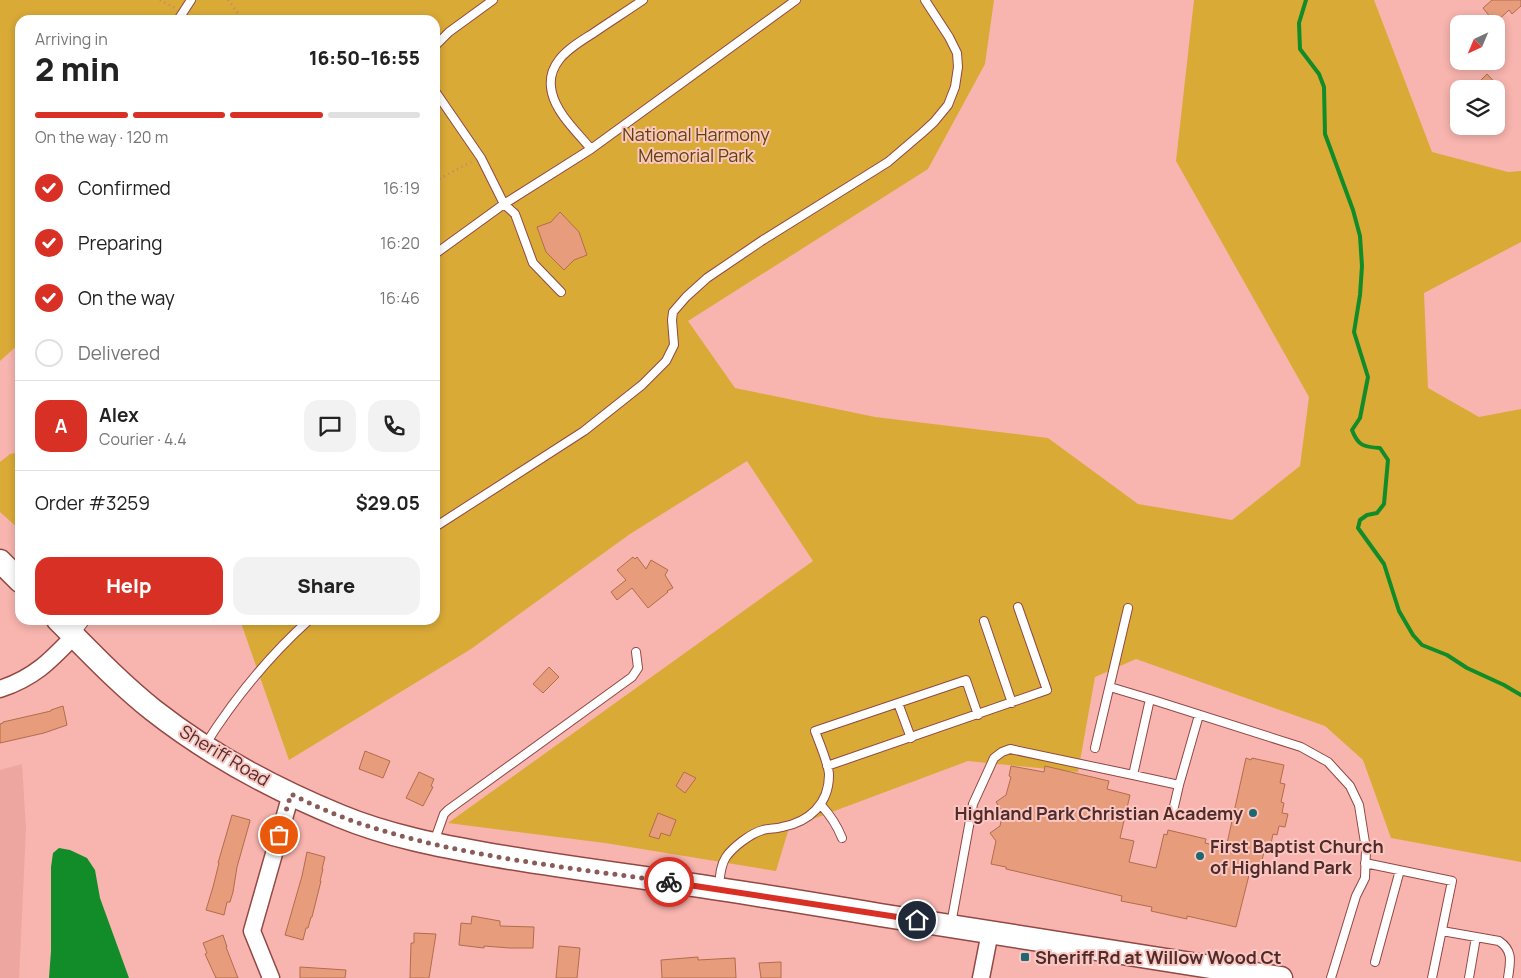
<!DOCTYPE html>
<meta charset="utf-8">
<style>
body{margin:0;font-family:Manrope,sans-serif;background:#f2f2f2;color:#222;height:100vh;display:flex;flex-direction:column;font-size:19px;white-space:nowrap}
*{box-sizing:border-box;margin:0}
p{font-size:16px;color:#767676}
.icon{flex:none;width:28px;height:28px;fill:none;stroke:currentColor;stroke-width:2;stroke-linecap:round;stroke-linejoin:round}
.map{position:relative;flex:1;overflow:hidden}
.drawer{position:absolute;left:15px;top:15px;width:425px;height:610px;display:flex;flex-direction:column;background:#fff;border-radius:15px;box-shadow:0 2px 8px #0003}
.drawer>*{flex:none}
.needle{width:32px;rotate:224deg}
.fabs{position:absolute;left:1450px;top:15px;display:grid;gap:10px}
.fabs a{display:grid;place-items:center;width:55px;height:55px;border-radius:10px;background:#fff;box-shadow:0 2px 8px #0003;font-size:25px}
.pin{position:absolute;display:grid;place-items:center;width:42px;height:42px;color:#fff;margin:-21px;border:2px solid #fff;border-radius:50%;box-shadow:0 1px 5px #0007}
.courier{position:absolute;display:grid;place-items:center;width:50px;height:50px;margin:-25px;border:4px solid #d93025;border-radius:50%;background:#fff;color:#222;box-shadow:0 1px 6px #0007}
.overview em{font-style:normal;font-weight:800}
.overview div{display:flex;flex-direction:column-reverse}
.overview{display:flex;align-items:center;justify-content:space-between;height:85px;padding:0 20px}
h1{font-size:32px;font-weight:800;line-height:38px}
.bar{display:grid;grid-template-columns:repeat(4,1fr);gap:8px 5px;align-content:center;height:60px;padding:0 20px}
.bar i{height:6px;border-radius:4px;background:#e0e0e0}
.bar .selected{background:#d93025}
.bar p{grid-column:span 4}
.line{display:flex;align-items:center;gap:12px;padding:0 20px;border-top:1px solid #e0e0e0}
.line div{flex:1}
.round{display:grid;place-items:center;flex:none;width:52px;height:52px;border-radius:15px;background:#f2f2f2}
ol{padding:0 20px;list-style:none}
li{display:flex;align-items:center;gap:15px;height:55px}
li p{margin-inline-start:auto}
li .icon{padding:5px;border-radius:50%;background:#d93025;color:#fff;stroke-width:4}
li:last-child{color:#767676}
li i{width:28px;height:28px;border:2px solid #e0e0e0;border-radius:50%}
.action{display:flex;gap:10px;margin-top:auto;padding:10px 20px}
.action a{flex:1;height:58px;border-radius:15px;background:#d93025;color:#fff;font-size:20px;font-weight:800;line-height:58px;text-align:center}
.action a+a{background:#f2f2f2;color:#222}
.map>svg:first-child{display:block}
</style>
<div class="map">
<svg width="1521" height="978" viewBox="0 0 1521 978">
<rect width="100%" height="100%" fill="#f8b4ae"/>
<path fill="#eea6a0" d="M22 764 26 829 19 978H0V770Z"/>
<path fill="#daaa37" d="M0 0H994L985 64 928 169 688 321 735 388 875 417 1048 438 1138 504 1232 520 1300 466 1309 397 1176 161 1194 0H1374L1432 152 1508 172 1521 171V242L1424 293 1428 388 1479 417 1521 409V862L1391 838 1363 760 1325 726 1136 659 1095 677 1078 772 968 761 789 828 776 871 605 843 448 823 813 561 747 461 630 534 471 649 289 760 240 620H435V20H20V343L0 361Z
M20 452V530L0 512V462L10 454Z"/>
<path fill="#118c29" d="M59 848 70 850 87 858 95 870 100 898 129 978H49L51 951V867L53 853Z"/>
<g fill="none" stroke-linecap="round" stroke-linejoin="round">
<path stroke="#118c29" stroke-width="4" d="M1306 0 1299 23 1300 49 1319 74 1324 87 1325 134 1353 210 1360 236 1362 266 1360 295 1354 332 1368 377 1360 418 1352 430C1358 446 1364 447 1380 448L1388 460 1384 504 1377 513 1367 515 1360 520 1358 528 1384 564 1399 611 1413 635 1422 645 1447 655 1467 668 1504 685 1521 695"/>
</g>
<path fill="#e79d7b" stroke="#b26c4c" d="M1492 0H1521V6L1512 14 1509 10 1495 23 1483 8Z
M1487 74 1501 89H1472Z
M560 212 579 232 587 255 574 260 564 270 546 252 537 227 551 222Z
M633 557 635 559 637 557 646 569 651 560 668 570 665 575 673 588 667 591 668 592 648 608 632 588 617 600 611 592 626 580 617 570Z
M549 667 559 677 543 693 533 684Z
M63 706 67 725 44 733 0 743V724L3 723V722L51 711V710Z
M365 751 390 761 383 778 359 769Z
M1246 758 1251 760 1252 758 1284 765 1280 783 1285 784 1281 802 1284 803 1282 813 1288 814 1285 827 1279 826 1277 835 1273 834 1269 853 1264 852 1260 869 1251 867 1236 927 1187 916V919L1151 911 1152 907 1121 901 1122 896 1006 869V867L991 864 996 841 990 833 1000 826 1003 812 996 802 1006 795 1011 777 1009 776 1011 766 1044 772 1045 766 1109 781 1107 789 1130 795 1120 838 1134 841 1129 862 1156 868 1164 834 1167 835 1168 830 1206 839 1205 843 1226 848Z
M419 772 434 779 431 786 433 787 423 806 406 798Z
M684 772 696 778 685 793 676 786Z
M658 813 676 820 670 836 661 833 659 839 649 836Z
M232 815 250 820V821L237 867 233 892 230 902H227L224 915 206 910 213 887 219 863H218Z
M307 852 325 857 322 869H323L320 881H321L312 917H311L308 928H306L303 940 285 935 302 876Z
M472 916 500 921V926L534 927 533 948H510L484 946V948L459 945 461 923 471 924Z
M414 933 436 934 429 978H410L411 943H414Z
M223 935 227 947H226L238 978H216L205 954 207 953 203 943Z
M559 946 580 948 577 978H556Z
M698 957V960L735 958 736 978H662L661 960Z
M781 962V978H761L759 963Z
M300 967 346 970 345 978H300Z"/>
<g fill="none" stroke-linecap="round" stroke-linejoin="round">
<defs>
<path id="lane" d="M178 20 191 0
M435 46 449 32 493 0
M435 91 481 158 504 204 515 214 533 263 561 292
M591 149C578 133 557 114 552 93 549 81 552 69 559 60 568 48 583 40 595 32 611 21 627 11 643 0
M435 254 504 204 591 149 796 0
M435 527 584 431 642 385 666 361 674 345 672 320 673 312 686 297 707 278 763 240 888 162 922 133 934 122 948 105 955 87 958 67 957 53 949 37 925 0
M984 621 1012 703
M75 634 86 620
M1110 687 1150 699
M898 703 911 738
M205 745C234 699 268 657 309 620
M1095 748 1128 608
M827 766 1047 690 1018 607
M1133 775 1179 785 1199 715
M821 805C830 815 837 825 842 838
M1172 815 1179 785
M434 842 444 814 448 810 632 677 638 668 636 652
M1365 863 1452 881 1432 978
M719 887C720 877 720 866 726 857 733 847 751 833 763 830 769 828 776 829 782 827 809 822 829 804 829 775 829 765 819 742 815 731L966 680 978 715
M951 924 973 804 994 758 1002 752 1010 749 1133 775 1150 699 1301 747 1328 762 1350 786 1359 805 1366 849 1365 878 1356 896 1331 978
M1442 931 1499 941C1514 951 1510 963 1508 978
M1375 962 1400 870
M1469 978 1476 937"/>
<path id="street" d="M0 689C34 678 50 661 74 636
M271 978 252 931 291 794
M981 978 990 932"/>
<path id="secondary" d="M0 561 20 581
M58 620C89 651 119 683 153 710 209 754 274 789 340 816 388 836 441 846 492 855 567 868 643 877 719 889 772 897 826 906 880 915 1014 936 1147 957 1281 978"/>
</defs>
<use href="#lane" stroke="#924843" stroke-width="10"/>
<use href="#street" stroke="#924843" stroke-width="19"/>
<use href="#secondary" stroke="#924843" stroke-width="25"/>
<path stroke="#bc847f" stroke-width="2.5" stroke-dasharray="1 4" stroke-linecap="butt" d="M160 0 175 8
M228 0 243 20
M435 181 471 162"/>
<use href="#lane" stroke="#fff" stroke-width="8"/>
<use href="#street" stroke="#fff" stroke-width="16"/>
<use href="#secondary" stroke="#fff" stroke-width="22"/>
</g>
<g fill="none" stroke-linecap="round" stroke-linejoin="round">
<path stroke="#8a5c58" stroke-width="5" stroke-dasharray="0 9" d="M279 835 291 794C315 806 339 817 365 825 461 857 568 867 669 882"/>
<path stroke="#d93025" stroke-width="6" d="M669 882 917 920"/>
</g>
<g fill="#1e6971" stroke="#fbc6c1" stroke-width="2">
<circle cx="1253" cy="813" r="5"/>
<circle cx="1200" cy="856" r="5"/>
<rect x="1020" y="952" width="10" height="10" rx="2.5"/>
</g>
<g text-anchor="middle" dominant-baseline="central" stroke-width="4" stroke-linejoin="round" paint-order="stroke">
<g font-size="18" fill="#5c4405" stroke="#fbc6c1">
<text x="696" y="134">National Harmony<tspan x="696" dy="21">Memorial Park</tspan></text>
</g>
<g font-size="18" fill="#4e2c2a" stroke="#fbc6c1">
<text transform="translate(225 755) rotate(31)">Sheriff Road</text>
</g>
<g font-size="18" font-weight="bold" fill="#4e2c2a" stroke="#fbc6c1" text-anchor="start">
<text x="1243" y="813" text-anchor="end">Highland Park Christian Academy</text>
<text x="1210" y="846">First Baptist Church<tspan x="1210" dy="21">of Highland Park</tspan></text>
<text x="1035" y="957">Sheriff Rd at Willow Wood Ct</text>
</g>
</g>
</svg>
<div class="fabs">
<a><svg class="needle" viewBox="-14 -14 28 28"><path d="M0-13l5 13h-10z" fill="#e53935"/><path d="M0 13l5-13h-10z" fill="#767676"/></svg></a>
<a><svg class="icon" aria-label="layers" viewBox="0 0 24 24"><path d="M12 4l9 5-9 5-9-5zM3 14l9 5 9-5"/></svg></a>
</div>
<div class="pin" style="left:279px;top:835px;background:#ea580c"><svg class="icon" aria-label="bag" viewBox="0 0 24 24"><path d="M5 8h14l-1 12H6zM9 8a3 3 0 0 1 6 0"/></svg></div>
<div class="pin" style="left:917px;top:920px;background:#1f2937"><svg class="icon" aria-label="home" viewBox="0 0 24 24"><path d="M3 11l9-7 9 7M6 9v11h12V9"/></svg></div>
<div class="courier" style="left:669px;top:882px"><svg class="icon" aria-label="bike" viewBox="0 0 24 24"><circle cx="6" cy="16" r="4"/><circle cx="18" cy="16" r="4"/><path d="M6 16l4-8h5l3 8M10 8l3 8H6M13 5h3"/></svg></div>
<section class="drawer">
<div class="overview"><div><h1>2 min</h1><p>Arriving in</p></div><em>16:50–16:55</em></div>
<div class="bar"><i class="selected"></i><i class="selected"></i><i class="selected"></i><i></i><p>On the way · 120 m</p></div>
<ol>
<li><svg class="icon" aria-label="check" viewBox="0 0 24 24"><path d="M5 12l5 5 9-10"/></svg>Confirmed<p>16:19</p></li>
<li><svg class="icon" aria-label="check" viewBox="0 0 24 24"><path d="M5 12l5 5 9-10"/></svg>Preparing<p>16:20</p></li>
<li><svg class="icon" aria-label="check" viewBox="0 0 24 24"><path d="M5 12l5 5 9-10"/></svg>On the way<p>16:46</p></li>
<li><i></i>Delivered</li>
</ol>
<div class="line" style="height:90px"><b class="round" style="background:#d93025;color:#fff">A</b><div><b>Alex</b><p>Courier · 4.4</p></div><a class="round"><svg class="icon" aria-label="chat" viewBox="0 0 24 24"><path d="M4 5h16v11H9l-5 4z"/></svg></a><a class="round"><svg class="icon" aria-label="phone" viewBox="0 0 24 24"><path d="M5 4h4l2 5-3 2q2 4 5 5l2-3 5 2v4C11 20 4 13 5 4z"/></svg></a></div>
<div class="line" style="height:65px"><div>Order #3259</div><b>$29.05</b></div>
<div class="action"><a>Help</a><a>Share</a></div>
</section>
</div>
